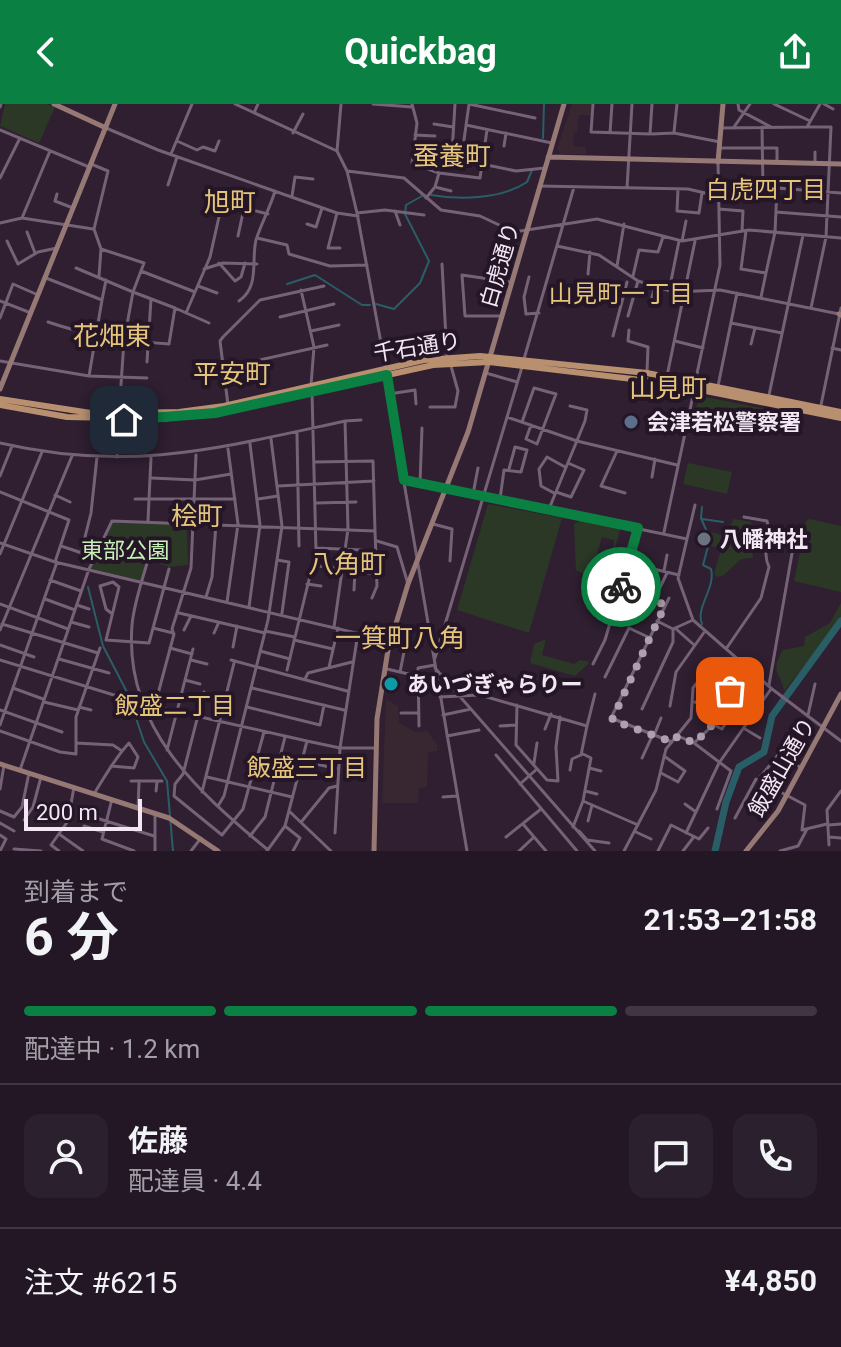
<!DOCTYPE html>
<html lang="ja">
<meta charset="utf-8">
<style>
body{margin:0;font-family:Roboto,"Noto Sans JP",sans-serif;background:#2b202d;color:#f1f3f6;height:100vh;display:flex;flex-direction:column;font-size:30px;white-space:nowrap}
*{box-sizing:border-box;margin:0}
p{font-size:26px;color:#a39fa7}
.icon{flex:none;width:44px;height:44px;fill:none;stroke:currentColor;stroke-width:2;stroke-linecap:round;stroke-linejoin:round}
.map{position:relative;height:747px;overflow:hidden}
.panel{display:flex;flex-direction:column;background:#231725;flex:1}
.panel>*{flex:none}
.scale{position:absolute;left:24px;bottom:20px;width:118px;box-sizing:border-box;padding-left:8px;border:4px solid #f2e7f3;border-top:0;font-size:22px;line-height:28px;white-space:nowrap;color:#f2e7f3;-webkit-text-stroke:6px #251627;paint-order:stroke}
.pin{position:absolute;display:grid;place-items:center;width:68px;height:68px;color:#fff;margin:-34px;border-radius:16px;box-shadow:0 4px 12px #0006}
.courier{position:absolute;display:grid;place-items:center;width:80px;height:80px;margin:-40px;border:6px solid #0b8043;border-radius:50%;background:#fff;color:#222;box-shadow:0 2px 10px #0007}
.headline em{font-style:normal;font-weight:700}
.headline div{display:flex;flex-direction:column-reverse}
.headline{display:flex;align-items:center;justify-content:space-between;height:136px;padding:0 24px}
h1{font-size:52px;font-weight:700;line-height:60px}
.bar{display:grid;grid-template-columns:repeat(4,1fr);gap:12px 8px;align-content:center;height:96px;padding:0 24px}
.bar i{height:10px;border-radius:6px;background:#403642}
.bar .on{background:#0b8043}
.bar p{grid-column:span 4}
.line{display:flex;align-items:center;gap:20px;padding:0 24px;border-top:2px solid #403642}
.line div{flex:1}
.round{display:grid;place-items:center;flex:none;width:84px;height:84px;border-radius:16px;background:#2b202d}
header{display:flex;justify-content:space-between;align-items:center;height:104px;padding:0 24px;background:#0b8043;color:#fff;font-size:36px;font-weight:700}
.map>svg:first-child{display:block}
</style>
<header><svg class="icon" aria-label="back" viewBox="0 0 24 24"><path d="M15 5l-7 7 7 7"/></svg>Quickbag<svg class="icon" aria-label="share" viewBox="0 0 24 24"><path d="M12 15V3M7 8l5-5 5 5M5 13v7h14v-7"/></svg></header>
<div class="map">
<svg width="841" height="747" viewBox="0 0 841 747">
<rect width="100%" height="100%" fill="#2f1f31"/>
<path fill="#382730" d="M572 0H592L591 11H579L577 28H574L573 42 586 43V50H561L557 45Z
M386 595 398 602 399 619 416 628 427 627 437 641V647L428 648 427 683 419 684 418 699H382Z"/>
<path fill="#2b3826" d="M5 0H47L55 3 39 39 0 22Z
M700 292 798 311 792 316 724 303 696 319 692 315Z
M688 359 732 368 727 390 683 380Z
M488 400 562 414 529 529 457 506Z
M734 415 751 418 753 454 741 455 724 471 717 473 714 470 721 445 701 439V432L708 427 724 432Z
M810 415 841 422V488L794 477 806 417Z
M582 416 621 423 612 454 614 436 602 433 588 480 585 471 576 466 574 420Z
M113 417 187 421 188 461 169 463 148 455 142 477 90 465Z
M841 499V515L784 587C781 568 769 569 783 546L804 542 805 533 830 519Z
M546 535 542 551 574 560 580 556 590 558 575 572 530 559 534 540Z"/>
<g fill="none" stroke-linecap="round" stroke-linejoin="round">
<path stroke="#2a5e67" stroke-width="2" d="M543 34 544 0
M431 91C460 96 502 95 527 78L532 66
M287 180 315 171 362 201H370
M376 200 394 205 420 179 429 157 405 110 406 101 422 92
M702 415 723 418
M88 483 103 542 128 590 144 638 167 677 173 747
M702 520C695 504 716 484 711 465L703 461 710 435 701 414 702 403"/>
<path stroke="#2a5e67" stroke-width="7" d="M715 747 726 698 739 663 764 648 772 612 841 517"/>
<path stroke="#756277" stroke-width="3" d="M235 0 337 47
M341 0 337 47 347 67 357 109 386 266
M373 0 412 3
M412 0 417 19 412 59 439 69 435 83 426 94
M593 0 591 28 650 30 652 0
M738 0 739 6 771 23
M774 0 810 17
M824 0 833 5
M0 3 1 0
M254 9 258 0
M434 20 453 23
M466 21 552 39
M734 23 750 0
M762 23 763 85
M807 23H831L826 133 811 204
M106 24 158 46 337 109 358 112
M721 24 807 23 820 0
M0 26 89 63
M674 28 677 0
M293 29 303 10
M610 29 612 0
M652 30 674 29 720 38
M415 31 435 32
M464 36 469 0 535 14
M177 37 197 46 203 43 215 47 219 37
M504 42 506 29
M413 43 437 45
M719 44H777V58
M815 48V59
M452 49 455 0
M171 50 192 0
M91 60 108 67 94 125 101 145 99 172
M482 60 516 67 545 64
M347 67 404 74 441 106 480 112 514 128 597 115 682 137 749 126 841 134
M439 69 480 74 487 26
M0 74 20 34
M168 81 177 53
M540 82 688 85 718 92
M435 83 451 87
M627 84 632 0
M678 85 677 107 699 109 702 89
M718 85 777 84
M57 90 55 97 73 104
M292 92 295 73 313 75
M719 105 743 107 742 127
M395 107 400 121
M776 108 841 113
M337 109 328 144H340
M357 109 385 106 424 111
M22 114 93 125
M0 119 22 114 50 47
M307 120 316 123 322 104
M746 127 741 165 766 169 761 193
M27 128 35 149
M238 132 244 104
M257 134 287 141 289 150 330 162 367 161
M7 137 18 160 38 148 57 144
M682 137 686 117
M557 142 599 151 638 177 628 212
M219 159 235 177 241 173 245 159
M442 160 447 253
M617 162 624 120
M76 164 133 188 144 159 101 145
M204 165 223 159 257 160
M141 167 195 188
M766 169 775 128 777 84 841 89
M588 170 590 148
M633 172 639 146 658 148 663 133
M529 173 524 193 526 210 539 209
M638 177 674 188 720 186 839 210
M198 182 217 189
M301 186 314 243 311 281
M669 187 679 137
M102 196 106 176
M0 197 31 209
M239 197C260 183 251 156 256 136 261 120 270 104 275 87
M650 200 655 183
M175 204 209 219
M186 209 210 153 221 104 248 105 268 110
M502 212H465L462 171 510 178
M280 213 334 200
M0 214 13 180 38 191
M48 218C89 232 126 237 169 240L175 204 133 188 124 237 119 309
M731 219 782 229
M629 226 628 237 648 243 647 267
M311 227 339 221
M613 232 627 178
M675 237 703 244
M751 240 755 224
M832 244 841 246
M524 255 574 83
M0 257 89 272 102 196 46 174
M147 258 151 195
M224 264 327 241
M486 269 517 278
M89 272 147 274
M667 272 695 137
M386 273 467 747
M695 279 720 161 718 58
M718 282 737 189
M389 290 415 286 416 300
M769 291 803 131
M228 301 220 237 223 233 260 196 324 182
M821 301 841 204
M430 303H455L458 287 451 262
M507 313 577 337 677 361
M345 317 361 316
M522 318 534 284 556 290 537 340 526 335 531 321
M297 330 299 442
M0 339C129 369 220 344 345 317L348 425 334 523
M617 347 601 382 625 389
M117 353 118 316
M151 354 149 395H235
M0 372 12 342
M652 373 655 355
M152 374 195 376 231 370
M405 376 687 435 678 474 693 516 772 585 841 637
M420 379 422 324
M278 382 374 377
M0 388 69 416 55 458
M556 388 571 393 584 366 568 359
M554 389 541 382 539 365 547 353 565 363
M473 390 478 364
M55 391 70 398
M135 395H149L148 417
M258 395 278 392
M500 395 504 366 521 368 527 346 515 343 509 365
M316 399 356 398
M549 405 585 317 587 306 570 302
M433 420 452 425 450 457
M664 428 694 287
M687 435 695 401
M377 437 397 443 408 480
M0 439 55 458 390 537
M61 442 94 453
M316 444 363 446
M81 449 91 409 97 353
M0 450 42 348
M148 456C142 477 134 499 132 521 124 623 197 687 268 746
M277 456 289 458 282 509
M312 461 376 470
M664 467 667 451
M50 476 81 487
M307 480 321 482
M621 482 665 501
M354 486 355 467
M635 488 645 463 679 471
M206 493 212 473 216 420
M372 494 377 482 375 427
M669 494 611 614 672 638
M45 495 75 506
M654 496 667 469
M227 498 238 420 228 345
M0 500 68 525
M77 501 89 505
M249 503 260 421 250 340
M111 509 106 505 100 482 113 478 119 483 106 536 149 539 169 465
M179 509 265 529
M657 517 673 525 693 516
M71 518 89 523
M2 520 98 549
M153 524 173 529
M675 524 693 540
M0 526 72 352
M184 526 191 512
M265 527 295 533
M214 529 219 518
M294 536 333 545
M0 541 34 553
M233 543 237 522
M170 544 192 550
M726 545 761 494 769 463C761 447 772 434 767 417L744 413
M260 547 290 555
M435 554 522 263
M59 555 109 569
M0 556 143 600 307 637 285 722 267 747
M191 556 207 560
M231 556 347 587
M593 560 605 536 638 424
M329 563 338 524
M725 563 735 553
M435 564 595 747
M387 565 417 572 430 582 438 581
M287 566 316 447 312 288
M400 568 404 548
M605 573 629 524 650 534
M305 575 308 569 352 558
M185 576 200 580
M769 581 794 438
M13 584 43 595
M252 584 344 606
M204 588 183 670 175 680 174 692 222 731 243 705 264 628
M440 593 480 591 587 622 595 590
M44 598 78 606
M695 598 707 603 722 577
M155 601 174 530 172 525 191 464 196 351
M517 601 516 641 547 676 558 677 556 643 560 613
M670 602 676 568 705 527
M79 603 91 606
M247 603 320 621 324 601
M642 605 673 538V525
M0 606 62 628
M401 609H419
M443 611 471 605
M808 611 815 580
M712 620 722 625 739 598 730 587
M0 621 57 458
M419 622 418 564 435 561
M500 622 516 621
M545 625 551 610
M745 625 760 634
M0 627 60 648 76 650V613L100 544
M655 629 661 614
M447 632 479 626
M678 632 694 639 731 667 717 705
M307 637 340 644H376
M76 639 113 641 122 647
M694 639 710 624 735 576 756 572
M167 646 193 545
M496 651 577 747
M581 651 587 622
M642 654 653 630
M303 657 338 665
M534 659 537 639
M589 664 601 667
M20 666 89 465 112 417 375 427 373 357 315 358
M570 666 572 655 583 650 591 654 583 697 573 723
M661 669 678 678 685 667 664 652
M761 672 778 651 802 664
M207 673 292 693
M131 677H162
M520 680 537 665
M0 685 4 661
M156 687 157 678
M585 687 597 690
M202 688 234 559
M94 690C105 672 115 654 129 639L138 653 134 664 111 662
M443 693 457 692
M112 695 102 735 134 747
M583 697 638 721
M685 700 696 708
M218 702 224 692 268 516 282 422 271 335
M138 704 139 679
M0 707 14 713 22 703 29 669
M289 707 331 747
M90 712 154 732
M735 714 756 675 805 701 802 726 827 720
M24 716 33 703 41 673
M302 717 329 684 337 682
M588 717 592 701
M0 719 14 727
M523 720 546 747
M829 721 841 720
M84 722 103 728
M285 722 300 734 293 747
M579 727 587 736 609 739
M636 728 651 735
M335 729 340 644 358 529
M686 729 719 659 771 585
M59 730 83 747
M0 731 6 735 0 747
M250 732 265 713 285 633
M506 733 541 705
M829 733 841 734
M829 741 827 706 841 687
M14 745 41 747
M59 747 51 741 68 717 74 683
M155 747V709
M191 747 201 734
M519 747 534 733
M624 747 656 686 666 645 691 614 693 584 706 567 732 581
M658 747 671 721 699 735 708 724
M683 747 693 734
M780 747 798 742 807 725"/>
<path stroke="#967974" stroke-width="5" d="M54 0 106 24
M548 53 841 60
M718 58 723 0
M839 210 841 211
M0 285 115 0
M0 660 169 714 218 747
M374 747 377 615 388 546 408 480 468 328 564 0
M746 747 778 707 841 590"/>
<path stroke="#b89070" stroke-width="6" d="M0 295 91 309 179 308 224 302 424 256 480 252 647 269 841 308
M0 301 67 313 162 315 229 306 433 261 489 258 666 279 841 314"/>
</g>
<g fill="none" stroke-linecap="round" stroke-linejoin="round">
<path stroke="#aea1af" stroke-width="8" stroke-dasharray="0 14.4" d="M621 483 665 501 612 616 672 638 678 632 694 639 710 624 730 587"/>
<path stroke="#0b8043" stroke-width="10" d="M124 316 215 309 387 271 404 376 638 424 621 483"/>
</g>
<circle fill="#5c6f8a" stroke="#251627" stroke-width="3" cx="631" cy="318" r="8"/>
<circle fill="#6b7280" stroke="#251627" stroke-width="3" cx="704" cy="435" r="8"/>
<circle fill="#0f9aa8" stroke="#251627" stroke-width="3" cx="391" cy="580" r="8"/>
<g text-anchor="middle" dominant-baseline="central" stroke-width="8" stroke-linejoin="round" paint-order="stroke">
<g font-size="22" fill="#f2e7f3" stroke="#251627">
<text transform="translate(500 161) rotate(-74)">白虎通り</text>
<text transform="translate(417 243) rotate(-9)">千石通り</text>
<text transform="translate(782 663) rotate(-60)">飯盛山通り</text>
</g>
<g font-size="22" font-weight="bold" fill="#f2e7f3" stroke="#251627" text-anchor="start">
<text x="647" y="318">会津若松警察署</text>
<text x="720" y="435">八幡神社</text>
<text x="407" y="580">あいづぎゃらりー</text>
</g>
<g font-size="22" fill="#c6f0b7" stroke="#251627">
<text x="125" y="446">東部公園</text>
</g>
<g font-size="24" fill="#e5c57a" stroke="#251627">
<text x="766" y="86">白虎四丁目</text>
<text x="621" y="190">山見町一丁目</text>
<text x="175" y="602">飯盛二丁目</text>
<text x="307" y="664">飯盛三丁目</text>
</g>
<g font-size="26" fill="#e5c57a" stroke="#251627">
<text x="452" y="52">蚕養町</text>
<text x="230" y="98">旭町</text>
<text x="112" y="232">花畑東</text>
<text x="232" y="270">平安町</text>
<text x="668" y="284">山見町</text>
<text x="197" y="412">桧町</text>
<text x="347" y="460">八角町</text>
<text x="400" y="534">一箕町八角</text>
</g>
</g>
</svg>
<div class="scale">200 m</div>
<div class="pin" style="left:730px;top:587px;background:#ea580c"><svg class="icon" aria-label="bag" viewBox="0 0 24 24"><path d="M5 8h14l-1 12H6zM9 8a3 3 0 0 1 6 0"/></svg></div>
<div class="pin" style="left:124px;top:316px;background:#1f2937"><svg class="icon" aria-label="home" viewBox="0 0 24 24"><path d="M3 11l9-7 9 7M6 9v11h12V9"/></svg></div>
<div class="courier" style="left:621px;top:483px"><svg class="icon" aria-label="bike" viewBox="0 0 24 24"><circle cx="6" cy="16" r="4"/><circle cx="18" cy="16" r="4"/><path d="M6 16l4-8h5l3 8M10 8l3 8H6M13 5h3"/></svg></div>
</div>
<section class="panel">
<div class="headline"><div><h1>6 分</h1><p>到着まで</p></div><em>21:53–21:58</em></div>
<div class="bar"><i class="on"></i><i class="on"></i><i class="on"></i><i></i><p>配達中 · 1.2 km</p></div>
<div class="line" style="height:144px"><a class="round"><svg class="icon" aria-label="person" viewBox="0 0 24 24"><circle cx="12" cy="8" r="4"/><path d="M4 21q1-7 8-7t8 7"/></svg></a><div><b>佐藤</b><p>配達員 · 4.4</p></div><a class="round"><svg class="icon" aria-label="chat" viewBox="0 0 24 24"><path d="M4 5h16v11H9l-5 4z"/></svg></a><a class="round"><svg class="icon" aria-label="phone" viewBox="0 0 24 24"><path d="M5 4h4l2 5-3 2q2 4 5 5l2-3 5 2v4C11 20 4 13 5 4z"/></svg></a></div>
<div class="line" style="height:104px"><div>注文 #6215</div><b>¥4,850</b></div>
</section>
